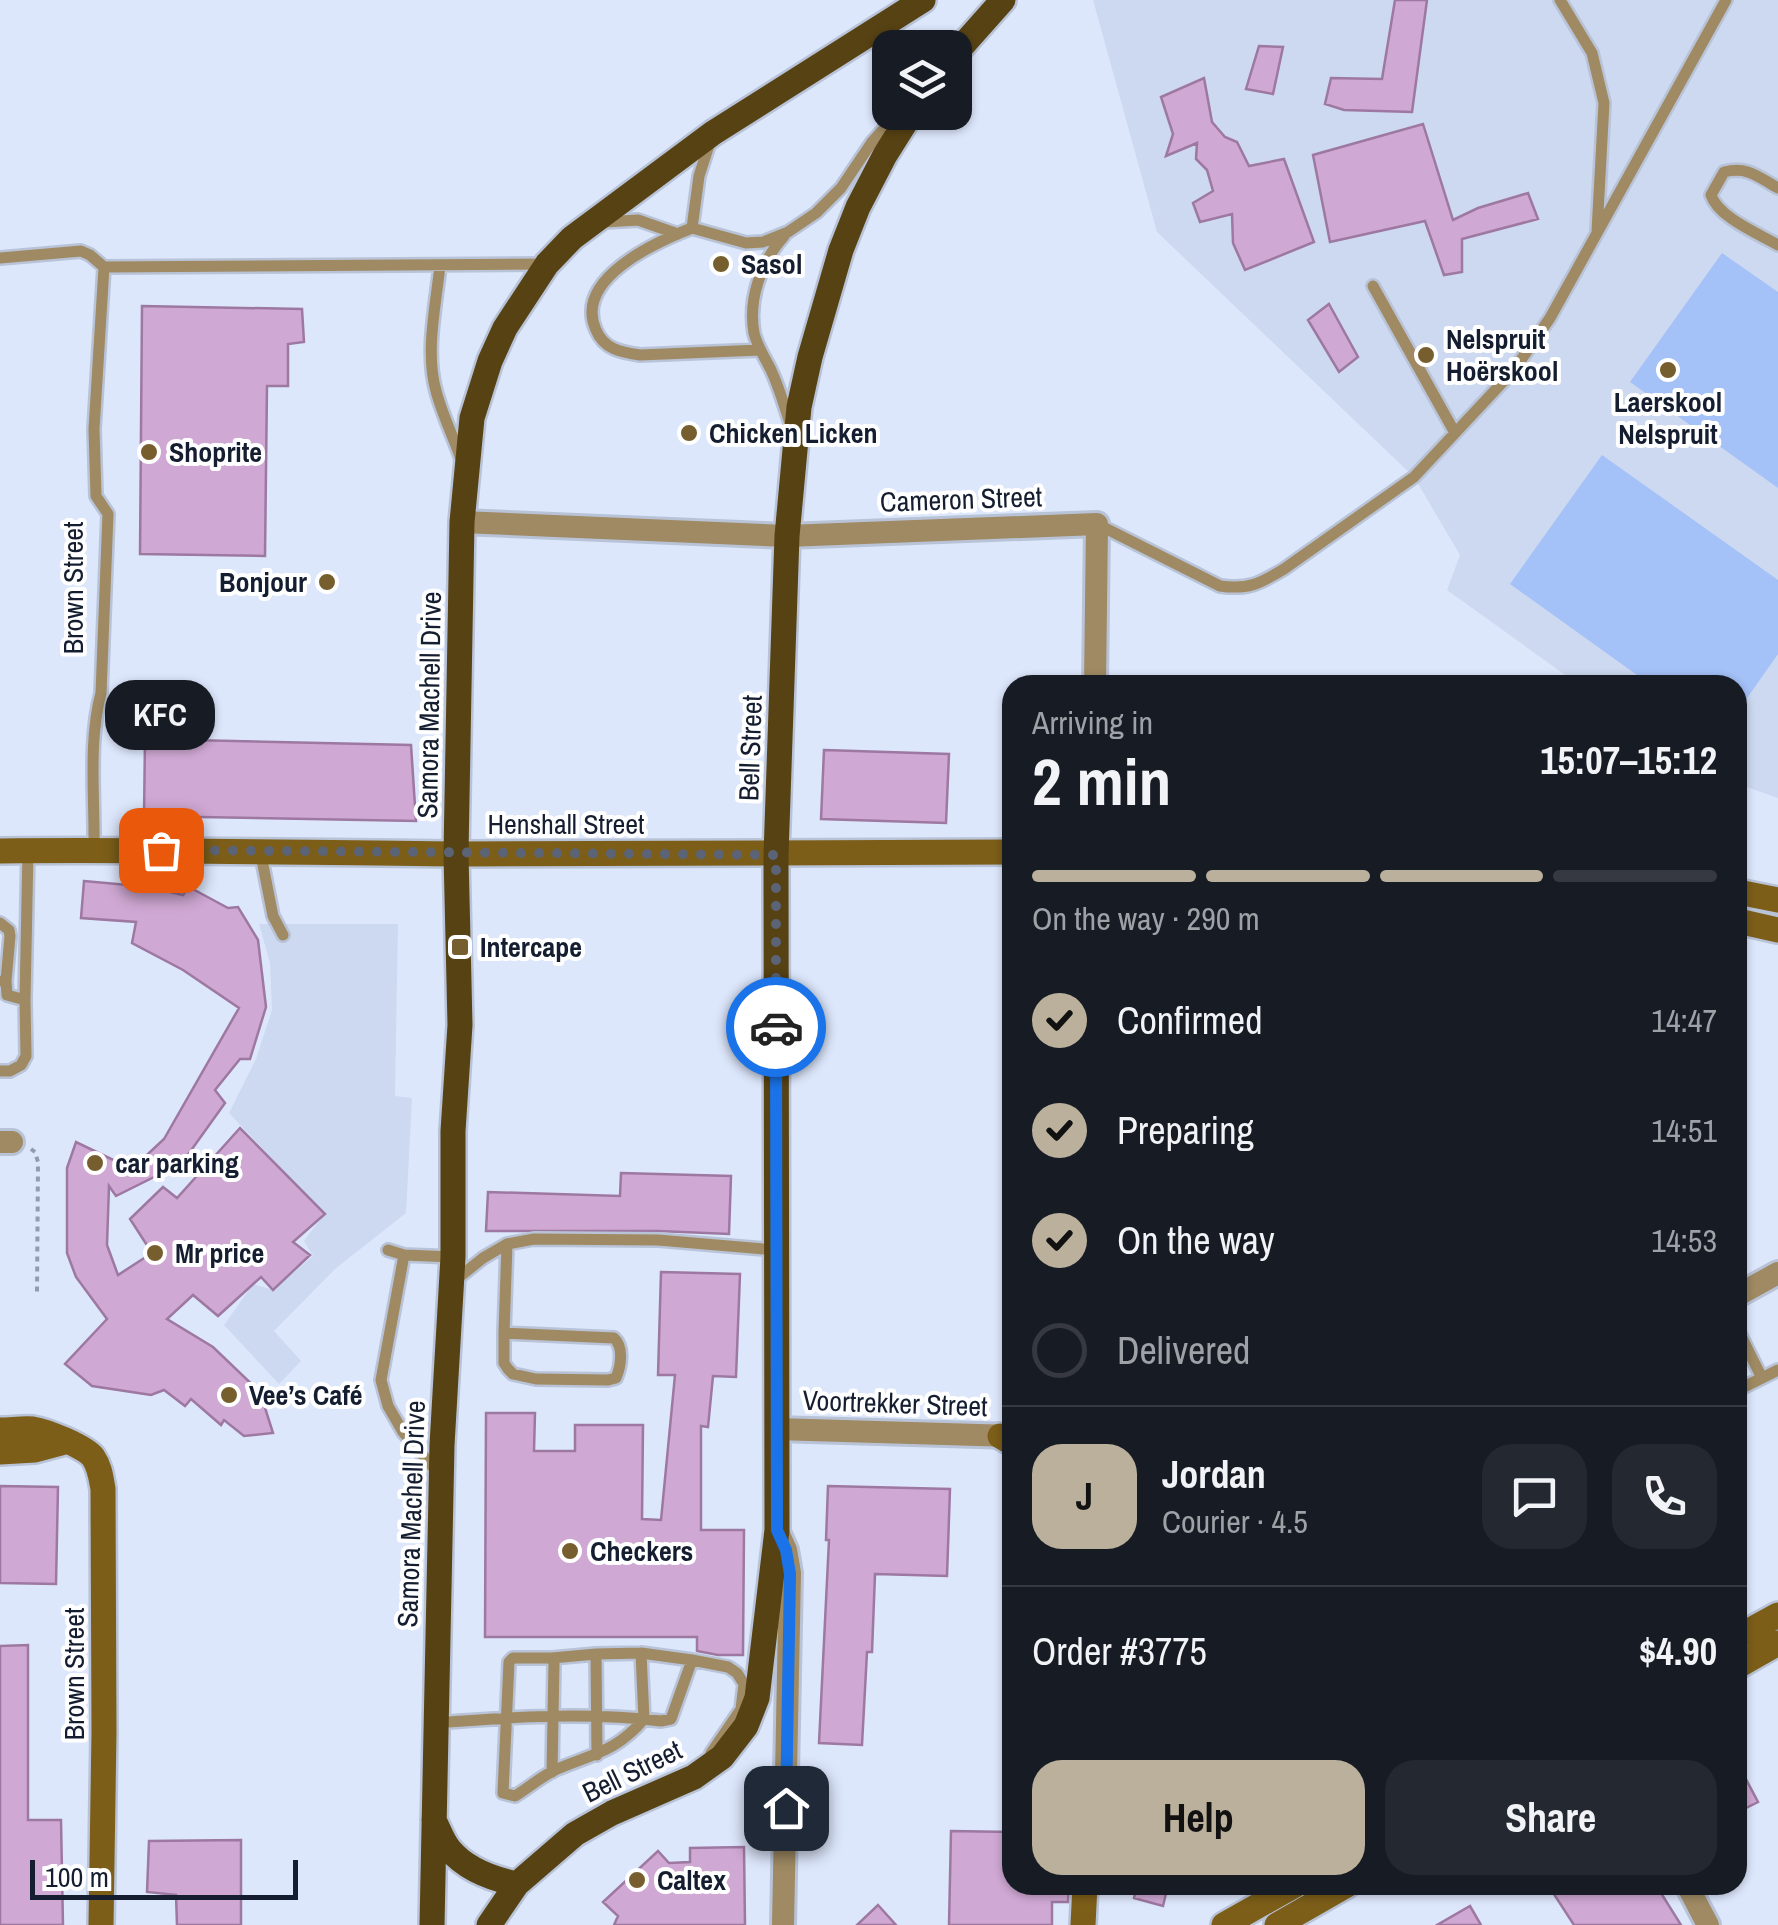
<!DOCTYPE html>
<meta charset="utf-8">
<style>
body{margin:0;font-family:"Archivo Narrow",sans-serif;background:#242831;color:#f1f3f6;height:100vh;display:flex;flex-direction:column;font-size:38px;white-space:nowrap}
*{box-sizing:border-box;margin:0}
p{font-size:32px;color:#9ea1a6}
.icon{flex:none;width:55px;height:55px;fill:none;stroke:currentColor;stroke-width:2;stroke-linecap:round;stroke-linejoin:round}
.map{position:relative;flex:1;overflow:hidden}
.details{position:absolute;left:1002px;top:675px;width:745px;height:1220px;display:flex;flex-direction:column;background:#171b24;border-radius:30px;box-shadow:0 2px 8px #0004}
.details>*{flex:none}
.fabs{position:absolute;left:872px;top:30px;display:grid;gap:20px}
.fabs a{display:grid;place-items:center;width:100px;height:100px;border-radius:20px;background:#171b24;box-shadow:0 2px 8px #0004;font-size:50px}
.scale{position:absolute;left:30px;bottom:25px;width:268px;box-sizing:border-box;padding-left:10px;border:5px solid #151e30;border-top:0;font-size:28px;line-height:35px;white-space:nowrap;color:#151e30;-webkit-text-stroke:8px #fff;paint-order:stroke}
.pin{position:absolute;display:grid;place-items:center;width:85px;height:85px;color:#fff;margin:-42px;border-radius:20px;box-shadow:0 5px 15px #0006}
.courier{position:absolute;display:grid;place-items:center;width:100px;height:100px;margin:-50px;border:8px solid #1a73e8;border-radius:50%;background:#fff;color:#222;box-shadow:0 2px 12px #0007}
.bubble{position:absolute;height:70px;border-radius:30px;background:#171b24;box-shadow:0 2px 8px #0004;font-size:32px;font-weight:700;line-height:70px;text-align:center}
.summary em{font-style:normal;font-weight:700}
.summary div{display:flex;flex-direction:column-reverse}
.summary{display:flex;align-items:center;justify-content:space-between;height:170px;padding:0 30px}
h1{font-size:65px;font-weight:700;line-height:75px}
.bar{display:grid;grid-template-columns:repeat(4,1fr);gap:15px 10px;align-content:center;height:120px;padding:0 30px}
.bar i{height:12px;border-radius:8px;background:#363941}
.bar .on{background:#bab09c}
.bar p{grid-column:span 4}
.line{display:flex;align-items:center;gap:25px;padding:0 30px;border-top:2px solid #363941}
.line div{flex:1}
.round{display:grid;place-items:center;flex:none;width:105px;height:105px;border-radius:30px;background:#242831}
ol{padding:0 30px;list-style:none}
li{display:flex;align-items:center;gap:30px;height:110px}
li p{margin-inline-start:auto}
li .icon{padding:10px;border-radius:50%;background:#bab09c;color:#111;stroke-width:4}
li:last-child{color:#9ea1a6}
li i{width:55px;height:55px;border:5px solid #363941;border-radius:50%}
.primary-button{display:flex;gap:20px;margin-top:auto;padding:20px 30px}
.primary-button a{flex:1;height:115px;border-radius:30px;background:#bab09c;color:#111;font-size:40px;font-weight:700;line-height:115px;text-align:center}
.primary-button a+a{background:#242831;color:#f1f3f6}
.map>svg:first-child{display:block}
</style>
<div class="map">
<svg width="1778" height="1925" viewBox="0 0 1778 1925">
<rect width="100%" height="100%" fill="#dde7fc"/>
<path fill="#cdd9f0" d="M1093 0H1778V798L1738 784V685H1579L1447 590 1460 555 1414 477 1157 232Z
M259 924H398L395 1096 412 1098 406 1213 335 1269 274 1331 301 1361 279 1384 224 1325 253 1284 273 1290 313 1256 304 1241 324 1214 229 1113 256 1059 272 1010 270 963Z"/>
<path fill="#a4c1f8" d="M1722 253 1778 292V488L1630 382Z
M1602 455 1778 580V654L1738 711V685H1651L1510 584Z"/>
<path fill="#cfa8d3" stroke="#9d78a1" stroke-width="2.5" d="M1395 0H1427L1412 112 1344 110 1325 104 1331 78 1382 79Z
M1259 46 1283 47 1273 94 1246 89Z
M1204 78 1212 122 1225 137 1237 142 1249 166 1284 159 1314 242 1245 270 1233 243 1232 214 1200 222 1193 203 1213 191 1207 170 1196 159 1197 143 1166 156 1173 134 1161 97Z
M1423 124 1453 220 1478 208 1528 193 1538 219 1462 239V272L1444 275 1425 221 1330 242 1313 155Z
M1329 304 1358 357 1339 372 1308 320Z
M142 306 302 309 304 342 288 344V386H267L265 556 140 554Z
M145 739 411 745 416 821 144 816Z
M824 750 949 754 946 823 821 819Z
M84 881 150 887 183 895 189 887 228 908 238 907 258 940 266 1007 250 1059H240L215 1090 225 1103 182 1163 116 1196 109 1186 107 1245 118 1275 152 1253 130 1219 163 1187 177 1198 240 1128 325 1214 293 1242 310 1255 273 1290 261 1277 218 1316 193 1295 167 1319 213 1347 260 1392 273 1433 244 1436 224 1420 221 1425 191 1399 185 1406 164 1390 151 1395 92 1386 65 1364 107 1319 76 1277 67 1253V1168L76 1142 132 1169 164 1139 239 1008 183 970 132 943 136 922 81 918Z
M621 1173 731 1176 729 1234 658 1231H486L488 1192 620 1196Z
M661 1272 740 1274 736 1377 713 1376 708 1427 701 1426V1530H744L743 1655H718L697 1651V1637H485L486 1413H535L534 1451H575V1425H643L642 1519 661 1520 675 1375H658Z
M0 1486 58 1487 56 1584 0 1583Z
M828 1486 950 1489 947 1576 875 1574 872 1652H867L862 1745 819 1743 829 1540H826Z
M28 1645V1820H61L63 1925H0V1646Z
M1738 1764 1758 1802 1738 1812Z
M951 1831 1012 1832V1885H1069L1068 1902H1052V1925H949Z
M241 1840V1925H177L176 1895 147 1892 149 1841Z
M744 1847 745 1925H614L618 1916 603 1902 658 1851 669 1863 690 1862V1848Z
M1137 1885H1168L1163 1906 1134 1898Z
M1548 1885H1656L1681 1925H1574Z
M878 1905 896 1925H857Z
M1470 1906 1481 1925H1437Z"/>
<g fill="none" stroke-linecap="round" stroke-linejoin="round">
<defs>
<path id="lane" d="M1560 0 1592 53 1604 103 1597 231
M710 142 699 176 692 228 746 243 763 242 788 232 816 213 841 188 872 142 899 112
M1778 188C1758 177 1748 166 1724 172L1711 195C1718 217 1757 233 1778 245
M605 222 638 220 678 234
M692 228C656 242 573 279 596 330 604 349 620 352 640 355L760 350
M784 236C761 262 748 299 754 333 757 346 765 358 771 370 779 387 784 405 790 423
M0 258 81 251 90 255 104 267
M440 265C436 305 425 352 436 391 442 414 453 436 461 459
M104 267 545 264
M1373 286 1455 433
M1097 524 1220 586C1248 590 1259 584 1284 569L1414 477 1514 370 1550 318 1726 0
M94 850C95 800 88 741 101 693L108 514 96 496 94 429 104 267
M260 850 273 916 283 935
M0 923 9 930 10 936 6 981
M2 981H6L7 995 25 1000
M0 1071H10L21 1065 26 1056 25 1000 28 850
M388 1250 404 1255 453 1257
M404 1255 381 1380 388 1406 403 1432 438 1473
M453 1282 483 1258 507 1244 534 1239 658 1240 776 1250
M504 1333 614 1338C624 1347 621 1366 616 1378L608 1380 536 1379 513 1374 508 1369 504 1363V1333L507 1244
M1740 1334 1762 1378
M1738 1390 1778 1370
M552 1658 596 1654
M435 1723C510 1717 587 1712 661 1721L671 1719 692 1660
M597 1755 596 1654 641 1653 692 1660 728 1667 737 1673 744 1684 741 1709 711 1753
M552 1772 554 1663 552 1658H513L509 1662 503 1793 515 1796C528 1788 541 1777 555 1770 592 1754 616 1752 644 1719L641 1653"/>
<path id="street" d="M462 522 787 536 1097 524 1095 685
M0 1142H12
M1738 1295 1778 1273
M776 1429 1012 1436
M777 1530 786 1550 790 1573 783 1925
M1687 1885 1708 1925"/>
<path id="secondary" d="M0 851C154 849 307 853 461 854 645 855 829 854 1012 852
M1738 892 1778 900
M1738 921 1778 930
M0 1430C11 1430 23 1428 33 1429 47 1431 85 1447 93 1457 100 1467 101 1478 103 1489L104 1732 101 1925
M1000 1436 1012 1443
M0 1452 35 1450 65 1442
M1738 1637 1778 1615
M1738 1666 1778 1643
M1083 1925 1085 1885
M1224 1925 1295 1885
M1277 1925 1347 1885"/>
<path id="primary" d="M955 54 1003 0
M434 1820C439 1830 443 1842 450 1850 466 1869 493 1879 517 1884
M432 1925 442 1445 453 1257V1131L460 1025 456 854 462 522 472 418 490 361 505 328 547 264 572 238 713 133 923 0
M489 1925 517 1884 575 1834 612 1813 694 1777 722 1757 746 1726 757 1698 777 1530 776 855 787 536 799 407 810 357 841 250 858 207 885 155 912 112"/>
</defs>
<use href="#lane" stroke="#b9c3d7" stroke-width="16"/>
<use href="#street" stroke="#b9c3d7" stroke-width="28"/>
<use href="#secondary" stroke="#b9c3d7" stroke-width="30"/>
<use href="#primary" stroke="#b9c3d7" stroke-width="30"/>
<path stroke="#929cb0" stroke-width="4" stroke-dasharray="5 5" stroke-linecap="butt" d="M31 1149 35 1152 38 1162 37 1292"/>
<use href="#lane" stroke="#9f8a63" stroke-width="11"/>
<use href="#street" stroke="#9f8a63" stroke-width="22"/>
<use href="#secondary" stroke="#7c5e19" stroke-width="25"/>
<use href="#primary" stroke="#574213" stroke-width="25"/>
</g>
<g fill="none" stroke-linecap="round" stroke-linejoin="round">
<path stroke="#5b6477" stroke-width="10" stroke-dasharray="0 18" d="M161 850 776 855V1027"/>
<path stroke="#1a73e8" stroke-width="12" d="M776 1027 777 1530 786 1550 790 1574 786 1808"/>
</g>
<g fill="#765e2f" stroke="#fff" stroke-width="4">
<circle cx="721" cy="264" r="10"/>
<circle cx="1426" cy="355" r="10"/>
<circle cx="1668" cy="370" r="10"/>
<circle cx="689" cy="433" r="10"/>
<circle cx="149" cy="452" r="10"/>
<circle cx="327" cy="582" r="10"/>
<rect x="450" y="937" width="20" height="20" rx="5"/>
<circle cx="95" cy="1163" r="10"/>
<circle cx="155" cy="1253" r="10"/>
<circle cx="229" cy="1395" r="10"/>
<circle cx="570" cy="1551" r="10"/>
<circle cx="637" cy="1880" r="10"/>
</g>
<g text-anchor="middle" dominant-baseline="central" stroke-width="8" stroke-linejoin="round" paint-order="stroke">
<g font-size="28" font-weight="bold" fill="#151e30" stroke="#fff" text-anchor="start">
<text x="741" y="264">Sasol</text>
<text x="1446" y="339">Nelspruit<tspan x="1446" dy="32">Hoërskool</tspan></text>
<text x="1668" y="402" text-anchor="middle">Laerskool<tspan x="1668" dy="32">Nelspruit</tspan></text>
<text x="709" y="433">Chicken Licken</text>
<text x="169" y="452">Shoprite</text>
<text x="307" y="582" text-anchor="end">Bonjour</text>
<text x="480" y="947">Intercape</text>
<text x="115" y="1163">car parking</text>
<text x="175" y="1253">Mr price</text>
<text x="249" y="1395">Vee’s Café</text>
<text x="590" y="1551">Checkers</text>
<text x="657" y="1880">Caltex</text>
</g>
<g font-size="28" fill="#151e30" stroke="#fff">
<text transform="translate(961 499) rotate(-2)">Cameron Street</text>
<text transform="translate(73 588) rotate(-90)">Brown Street</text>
<text transform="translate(429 705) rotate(-89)">Samora Machell Drive</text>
<text transform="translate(750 748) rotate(-88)">Bell Street</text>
<text x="566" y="824">Henshall Street</text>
<text transform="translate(895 1403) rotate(2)">Voortrekker Street</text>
<text transform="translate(411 1514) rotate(-88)">Samora Machell Drive</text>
<text transform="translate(74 1674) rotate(-90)">Brown Street</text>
<text transform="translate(632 1771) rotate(-26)">Bell Street</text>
</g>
</g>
</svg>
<div class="fabs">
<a><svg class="icon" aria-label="layers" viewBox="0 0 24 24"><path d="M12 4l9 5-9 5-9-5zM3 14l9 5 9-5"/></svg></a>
</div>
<div class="scale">100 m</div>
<div class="pin" style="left:161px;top:850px;background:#ea580c"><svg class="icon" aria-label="bag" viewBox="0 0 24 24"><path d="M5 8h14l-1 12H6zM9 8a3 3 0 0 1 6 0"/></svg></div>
<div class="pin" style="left:786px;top:1808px;background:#1f2937"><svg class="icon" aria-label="home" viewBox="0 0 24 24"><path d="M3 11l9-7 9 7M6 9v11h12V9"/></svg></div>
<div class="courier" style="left:776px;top:1027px"><svg class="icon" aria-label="car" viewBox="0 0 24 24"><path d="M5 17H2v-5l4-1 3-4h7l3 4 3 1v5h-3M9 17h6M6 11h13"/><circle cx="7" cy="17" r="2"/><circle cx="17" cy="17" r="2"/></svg></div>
<div class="bubble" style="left:105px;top:680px;width:110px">KFC</div>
<section class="details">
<div class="summary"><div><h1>2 min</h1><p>Arriving in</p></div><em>15:07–15:12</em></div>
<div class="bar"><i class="on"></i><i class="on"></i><i class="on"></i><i></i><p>On the way · 290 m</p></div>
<ol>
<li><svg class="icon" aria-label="check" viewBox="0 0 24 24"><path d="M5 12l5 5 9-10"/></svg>Confirmed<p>14:47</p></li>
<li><svg class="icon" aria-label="check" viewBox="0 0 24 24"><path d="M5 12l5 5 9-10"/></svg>Preparing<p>14:51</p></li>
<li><svg class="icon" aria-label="check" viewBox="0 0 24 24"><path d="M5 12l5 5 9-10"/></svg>On the way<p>14:53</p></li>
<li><i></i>Delivered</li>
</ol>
<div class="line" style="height:180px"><b class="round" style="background:#bab09c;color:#111">J</b><div><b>Jordan</b><p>Courier · 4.5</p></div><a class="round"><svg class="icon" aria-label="chat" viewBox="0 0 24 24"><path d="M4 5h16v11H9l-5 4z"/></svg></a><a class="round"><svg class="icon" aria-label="phone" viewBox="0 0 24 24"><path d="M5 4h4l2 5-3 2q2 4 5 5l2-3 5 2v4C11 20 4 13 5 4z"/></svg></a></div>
<div class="line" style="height:130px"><div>Order #3775</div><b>$4.90</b></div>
<div class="primary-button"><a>Help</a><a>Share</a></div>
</section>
</div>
